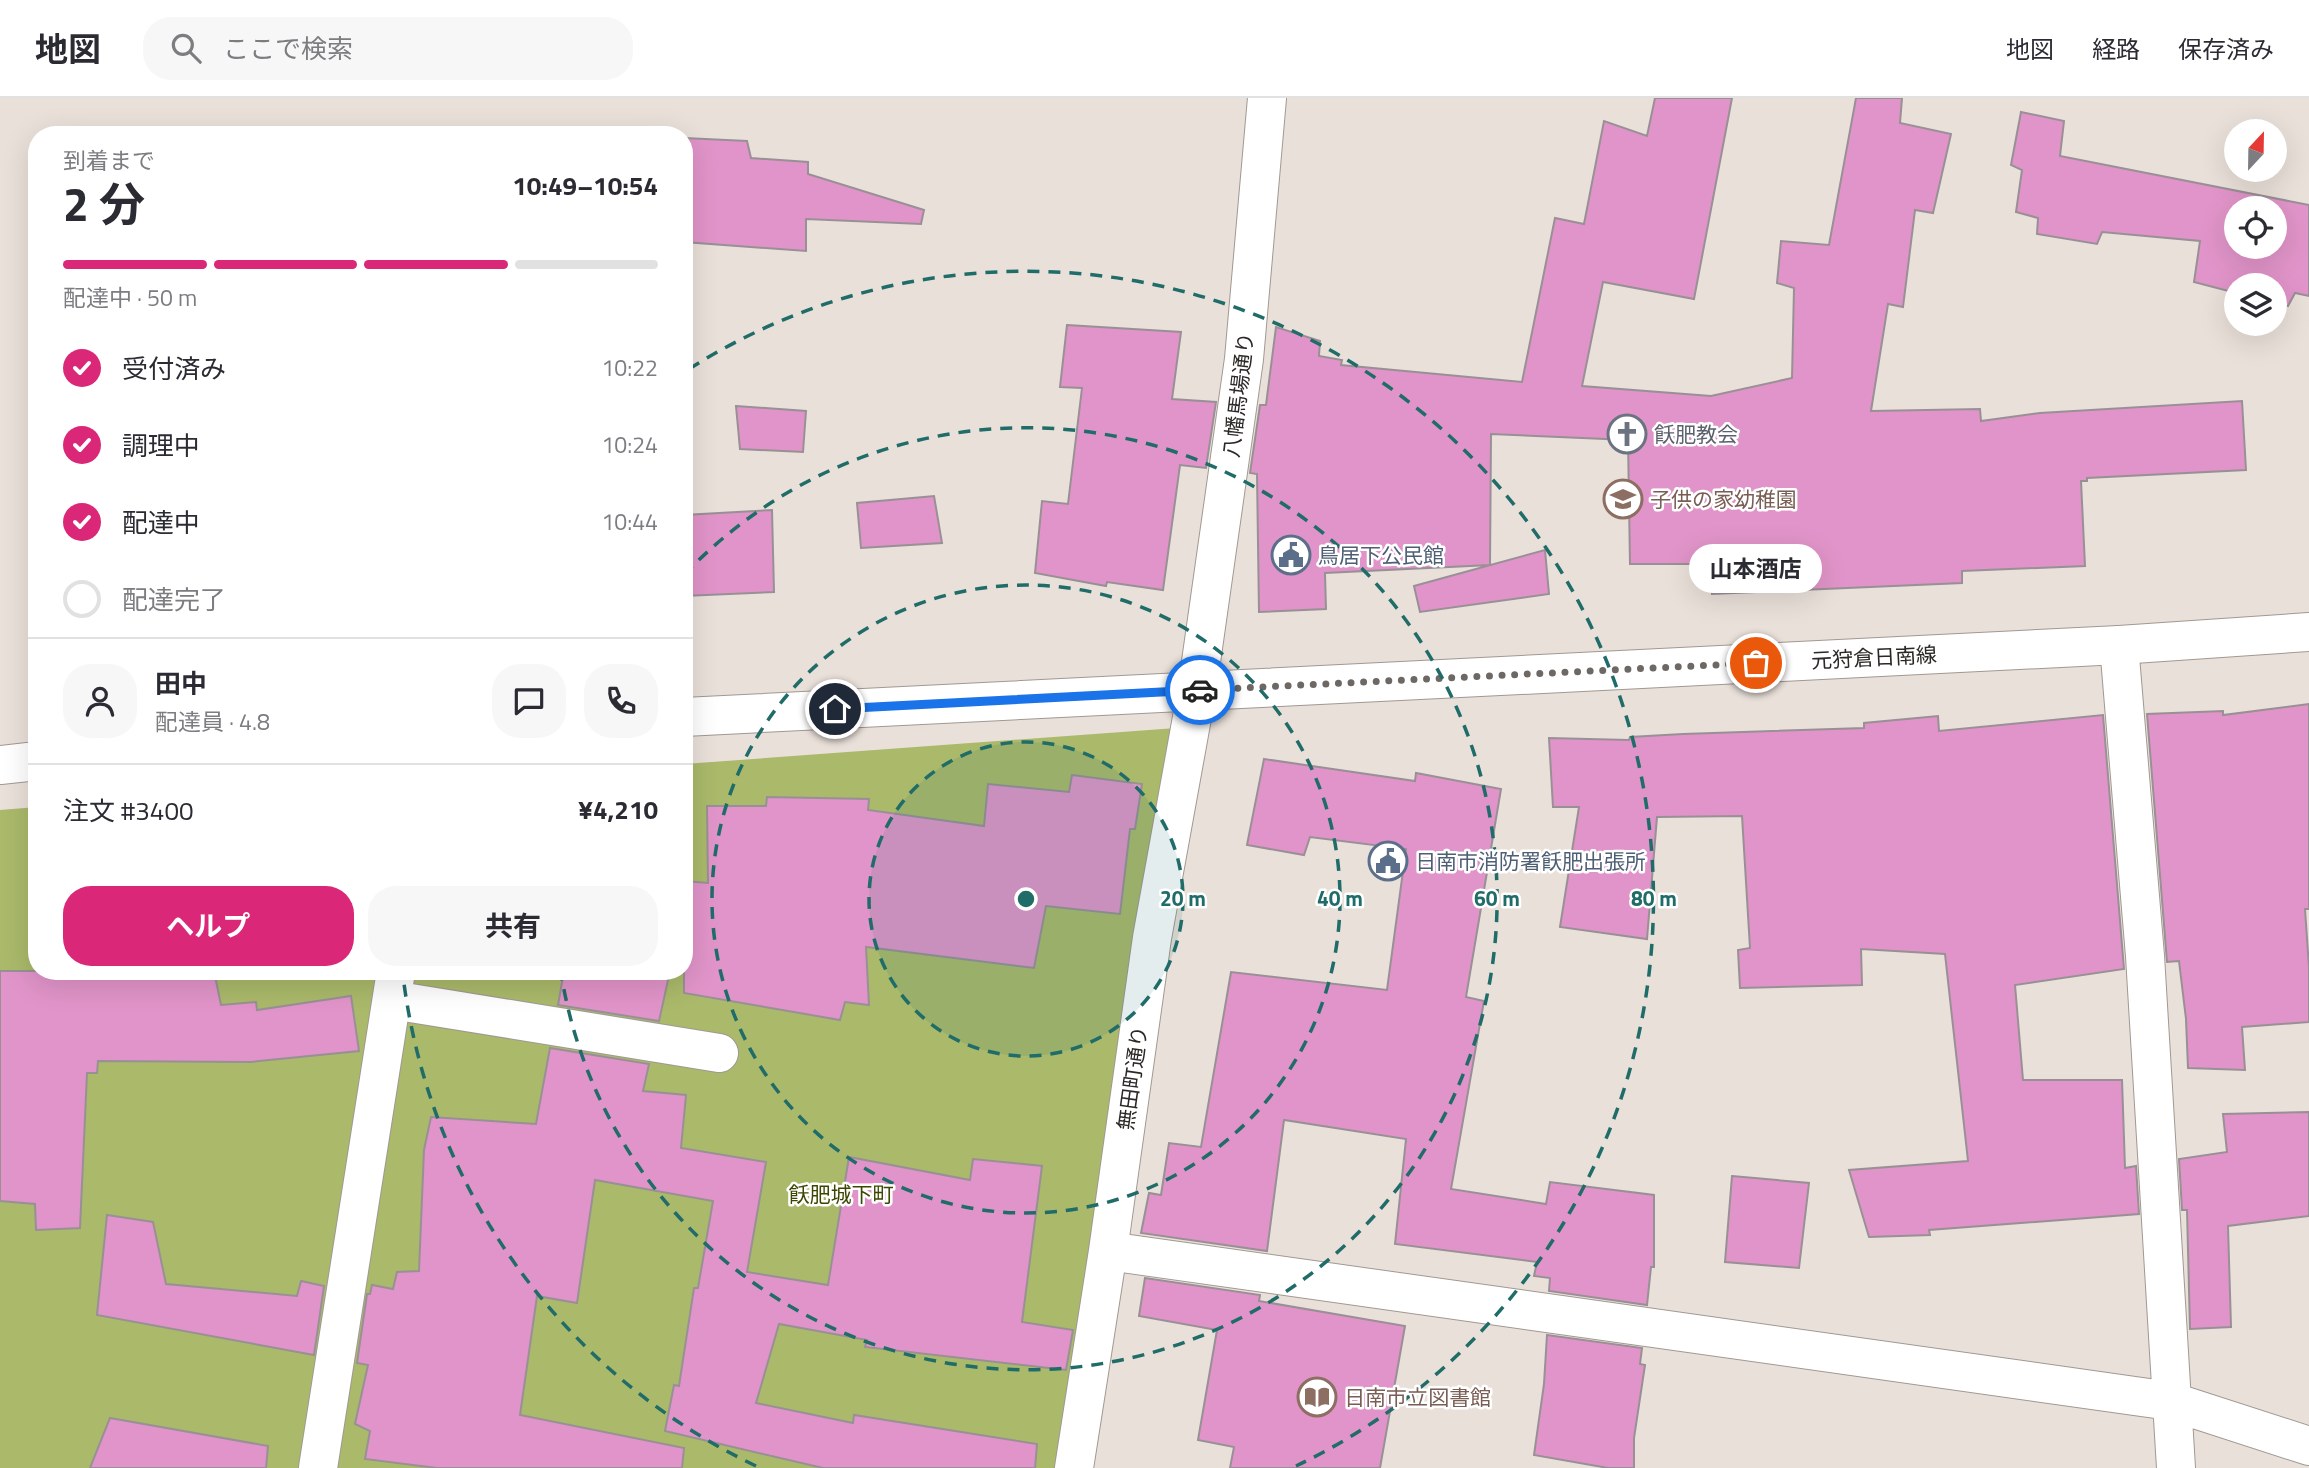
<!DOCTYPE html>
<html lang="ja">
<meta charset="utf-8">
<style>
body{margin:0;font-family:"Titillium Web","Noto Sans JP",sans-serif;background:#f7f7f7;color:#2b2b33;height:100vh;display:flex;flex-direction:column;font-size:26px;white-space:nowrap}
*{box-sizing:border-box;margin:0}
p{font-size:23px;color:#7c7c81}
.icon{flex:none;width:38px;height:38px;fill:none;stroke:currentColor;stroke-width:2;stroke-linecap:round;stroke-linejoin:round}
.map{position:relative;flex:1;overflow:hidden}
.drawer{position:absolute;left:28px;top:28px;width:665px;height:854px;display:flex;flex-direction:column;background:#fff;border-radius:28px;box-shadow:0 7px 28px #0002}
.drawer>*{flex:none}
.needle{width:46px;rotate:22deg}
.tools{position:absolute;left:2224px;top:21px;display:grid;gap:14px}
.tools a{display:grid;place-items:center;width:63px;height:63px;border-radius:50%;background:#fff;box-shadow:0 7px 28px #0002;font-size:35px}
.pin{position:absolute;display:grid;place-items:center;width:60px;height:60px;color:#fff;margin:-30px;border:4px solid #fff;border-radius:50%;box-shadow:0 2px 7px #0007}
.courier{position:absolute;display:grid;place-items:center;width:70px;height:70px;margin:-35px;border:5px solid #1a73e8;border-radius:50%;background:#fff;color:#222;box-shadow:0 2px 9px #0007}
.bubble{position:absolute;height:49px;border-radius:24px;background:#fff;box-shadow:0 7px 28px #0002;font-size:23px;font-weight:700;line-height:49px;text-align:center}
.headline em{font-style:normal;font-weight:700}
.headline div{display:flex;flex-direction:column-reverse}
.headline{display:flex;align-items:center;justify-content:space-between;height:119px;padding:0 35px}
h1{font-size:46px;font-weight:700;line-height:52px}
.bar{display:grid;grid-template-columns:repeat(4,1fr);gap:10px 7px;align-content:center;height:84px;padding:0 35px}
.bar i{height:9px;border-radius:5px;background:#e1e1e2}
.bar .on{background:#db2777}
.bar p{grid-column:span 4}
.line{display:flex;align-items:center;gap:18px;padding:0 35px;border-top:2px solid #e1e1e2}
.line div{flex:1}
.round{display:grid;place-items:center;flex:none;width:74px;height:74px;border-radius:28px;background:#f7f7f7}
ol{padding:0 35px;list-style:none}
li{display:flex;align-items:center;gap:21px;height:77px}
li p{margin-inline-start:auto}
li .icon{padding:7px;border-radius:50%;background:#db2777;color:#fff;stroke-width:4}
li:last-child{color:#7c7c81}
li i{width:38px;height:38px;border:4px solid #e1e1e2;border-radius:50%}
.cta{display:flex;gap:14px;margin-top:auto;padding:14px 35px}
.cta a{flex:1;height:80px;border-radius:28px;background:#db2777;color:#fff;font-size:28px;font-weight:700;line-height:80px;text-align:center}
.cta a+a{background:#f7f7f7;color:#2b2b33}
header{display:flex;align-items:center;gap:42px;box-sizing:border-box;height:98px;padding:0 35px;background:#fff;border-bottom:2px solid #e1e1e2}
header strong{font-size:33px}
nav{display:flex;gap:38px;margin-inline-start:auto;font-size:24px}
.search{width:490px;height:63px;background:#f7f7f7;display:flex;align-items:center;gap:18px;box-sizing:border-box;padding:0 24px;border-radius:28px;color:#7c7c81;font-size:26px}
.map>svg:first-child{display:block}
</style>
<header>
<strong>地図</strong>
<div class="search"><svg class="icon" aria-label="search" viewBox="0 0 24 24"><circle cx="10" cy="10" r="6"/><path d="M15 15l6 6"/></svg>ここで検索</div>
<nav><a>地図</a><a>経路</a><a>保存済み</a></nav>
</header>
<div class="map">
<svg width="2309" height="1370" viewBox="0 0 2309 1370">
<rect width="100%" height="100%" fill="#e9e0d9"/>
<path fill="#aab96a" d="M1190 629 1074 1370H0V712L37 709V873H684V666Z"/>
<path fill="#e194c9" stroke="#999096" stroke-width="2" fill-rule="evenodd" d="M1655 0H1732L1694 201 1603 184 1582 288 1711 298 1792 280 1794 190 1777 185 1781 143 1829 147 1856 0H1902L1900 25 1951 36 1933 115 1915 112 1903 209 1888 206 1871 313 1980 311 1981 323 2040 315 2242 303 2246 372 2087 380V383H2081L2085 468 1962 473V485L1712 496 1711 466H1630L1628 342 1491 336 1490 467 1325 475 1326 511 1259 514 1257 376 1250 375 1260 307H1266L1276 229 1320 243 1319 258 1342 262 1341 267 1522 284 1555 120 1584 126 1604 23 1647 38Z
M2021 14 2064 23 2060 58 2309 107V198L2295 195 2288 208 2275 205V187H2236V195L2194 184 2200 143 2102 134 2097 146 2037 136 2038 120 2016 114 2022 72 2011 67ZM2236 110H2275V149H2236Z
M684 40 747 43 751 60 808 64V76L924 112 921 126 806 121V153L684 144Z
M1067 227 1181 234 1172 301 1216 304 1206 370 1180 367 1163 492 1107 484 1106 488 1035 475 1042 403 1068 406 1082 290 1060 289Z
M736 308 806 313 803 354 740 351Z
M934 398 942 445 861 450 857 405Z
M772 412 774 494 684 498V417Z
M1545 452 1549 496 1420 514 1414 488Z
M2309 606V811H2305L2309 869V924L2242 929 2245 972 2188 970 2186 921 2179 863 2167 864 2147 616 2223 613V617Z
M2103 617 2124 871 2015 887 2023 982H2122L2125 1070 2136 1068 2139 1116 1929 1132 1930 1137 1869 1139 1849 1072 1968 1063 1945 856 1861 851 1862 887 1740 890 1738 852 1750 850 1742 718 1657 719 1647 841 1560 829 1579 709H1553L1549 640 1629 642 1630 639 1683 636 1864 630V625L1938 618 1939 633Z
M1264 661 1415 683 1416 675 1501 691 1466 899 1484 903 1451 1091 1546 1106 1550 1084 1654 1097V1169H1651L1647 1207 1549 1193 1550 1180 1534 1178 1537 1164 1395 1146 1406 1041 1284 1022 1267 1153 1141 1135 1149 1095 1161 1097 1169 1045 1201 1049 1231 874 1387 892 1406 751 1310 739 1304 757 1247 747Z
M1072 677 1142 686 1135 731H1130L1120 816 1046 808 1034 870 866 849 869 907 845 904 840 922 684 895V783L708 785 707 708H766L767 699 869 701 868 712 984 728 988 686 1069 694Z
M0 873H214L221 907 256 904 257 912 351 898 359 953 250 964 98 963 97 975H87L80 1130 36 1132 35 1106 0 1103Z
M564 873H670L659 923 558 907Z
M550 950 649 966 643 993 686 997 681 1050 766 1064 747 1174 828 1187 849 1059 970 1082 973 1061 1042 1068 1022 1224 1073 1232 1066 1272 865 1249 867 1242 779 1226 756 1305 853 1325 854 1317 1037 1346 1035 1370H823L665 1333 674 1287 679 1288 694 1190H698L713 1103 595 1082 577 1205 537 1198 520 1317 684 1350 682 1370H437L365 1361 370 1333 355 1326 368 1267 357 1265 367 1196H370L372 1187 393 1191 397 1174 419 1173 424 1052 431 1019 536 1026Z
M2309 1014V1118L2228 1128 2231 1229 2190 1231 2187 1112H2182L2179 1061 2227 1054 2223 1016Z
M1732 1078 1809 1085 1799 1170 1725 1164Z
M107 1117 153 1124 166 1186 297 1198 301 1183 324 1188 314 1257 97 1217Z
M1145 1180 1260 1197 1259 1203 1405 1228 1380 1370H1230L1234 1349 1198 1342 1217 1232 1139 1218Z
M1547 1237 1642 1250 1640 1266 1645 1267 1634 1340V1370H1608L1534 1357 1544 1286Z
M110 1320 268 1348 266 1370H90Z"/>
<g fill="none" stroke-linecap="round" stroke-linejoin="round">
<defs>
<path id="minor" d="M2119 547 2145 858 2176 1370
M392 902 719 955
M1108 1153 2170 1303 2309 1348
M318 1370 396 873
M1074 1370 1108 1153 1152 840 1197 592"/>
<path id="tertiary" d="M1197 592 1244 261 1267 0"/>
<path id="secondary" d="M684 619 2119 547 2309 534
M0 667 37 663"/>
</defs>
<use href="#minor" stroke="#a19892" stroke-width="40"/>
<use href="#tertiary" stroke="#a19892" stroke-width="40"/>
<use href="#secondary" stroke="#a19892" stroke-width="40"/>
<use href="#minor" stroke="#fff" stroke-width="38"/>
<use href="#tertiary" stroke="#fff" stroke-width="38"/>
<use href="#secondary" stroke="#fff" stroke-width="38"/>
</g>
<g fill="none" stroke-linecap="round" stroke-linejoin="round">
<path stroke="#6e6865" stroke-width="7" stroke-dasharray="0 12.6" d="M1200 592 1756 565"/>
<path stroke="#1a73e8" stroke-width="9" d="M835 611 1200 592"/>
</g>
<circle cx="1026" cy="801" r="157" fill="#206c69" fill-opacity=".12"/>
<g fill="none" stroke="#206c69" stroke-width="3.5" stroke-dasharray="12 9">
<circle cx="1026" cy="801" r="157"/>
<circle cx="1026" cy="801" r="314"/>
<path d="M684 477A471 471 0 1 1 561 875"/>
<path d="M756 1368A628 628 0 0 1 403 878M689 271A628 628 0 1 1 1296 1368"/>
</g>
<defs>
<symbol id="church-ring" viewBox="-11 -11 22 22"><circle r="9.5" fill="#fff" stroke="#6b7280" stroke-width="1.5"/><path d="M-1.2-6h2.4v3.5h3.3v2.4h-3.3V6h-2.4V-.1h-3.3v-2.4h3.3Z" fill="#6b7280"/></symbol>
<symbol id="school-ring" viewBox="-11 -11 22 22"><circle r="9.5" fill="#fff" stroke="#8d6e63" stroke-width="1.5"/><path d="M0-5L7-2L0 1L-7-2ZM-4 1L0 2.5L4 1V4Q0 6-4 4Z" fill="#8d6e63"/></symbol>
<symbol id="civic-ring" viewBox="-11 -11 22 22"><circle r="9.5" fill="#fff" stroke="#5c6f8a" stroke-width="1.5"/><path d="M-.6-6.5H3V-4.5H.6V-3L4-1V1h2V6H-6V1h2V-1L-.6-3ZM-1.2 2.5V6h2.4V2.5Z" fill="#5c6f8a"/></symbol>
<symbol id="library-ring" viewBox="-11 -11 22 22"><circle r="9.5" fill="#fff" stroke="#8d6e63" stroke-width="1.5"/><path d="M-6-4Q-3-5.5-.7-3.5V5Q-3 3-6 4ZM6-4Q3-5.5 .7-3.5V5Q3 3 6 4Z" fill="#8d6e63"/></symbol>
</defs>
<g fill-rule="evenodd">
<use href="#church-ring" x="1605" y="314" width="44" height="44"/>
<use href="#school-ring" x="1601" y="379" width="44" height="44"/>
<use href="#civic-ring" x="1269" y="435" width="44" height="44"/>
<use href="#civic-ring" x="1366" y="741" width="44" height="44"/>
<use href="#library-ring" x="1295" y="1277" width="44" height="44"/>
</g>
<g text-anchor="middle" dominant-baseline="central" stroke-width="5" stroke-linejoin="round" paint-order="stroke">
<g font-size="21" fill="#2c2826" stroke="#fff">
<text transform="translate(1238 297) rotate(-83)">八幡馬場通り</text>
<text transform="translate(1874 559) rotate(-3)">元狩倉日南線</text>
<text transform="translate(1132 980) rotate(-82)">無田町通り</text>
</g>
<g font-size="21" fill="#5b616d" stroke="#fff" text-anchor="start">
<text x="1654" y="336">飫肥教会</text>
</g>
<g font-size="21" fill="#785e54" stroke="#fff" text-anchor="start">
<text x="1650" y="401">子供の家幼稚園</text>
<text x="1344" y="1299">日南市立図書館</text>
</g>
<g font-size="21" fill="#4e5e75" stroke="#fff" text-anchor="start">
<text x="1318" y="457">鳥居下公民館</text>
<text x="1415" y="763">日南市消防署飫肥出張所</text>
</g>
<g font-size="21" fill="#3d4600" stroke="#fff">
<text x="841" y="1096">飫肥城下町</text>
</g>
</g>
<circle cx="1026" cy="801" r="10" fill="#206c69" stroke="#fff" stroke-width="3.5"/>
<g font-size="21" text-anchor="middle" font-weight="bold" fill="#206c69" stroke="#fff" stroke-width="5" stroke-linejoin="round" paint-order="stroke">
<text x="1183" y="808">20 m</text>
<text x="1340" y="808">40 m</text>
<text x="1497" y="808">60 m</text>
<text x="1654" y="808">80 m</text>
</g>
</svg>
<div class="tools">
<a><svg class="needle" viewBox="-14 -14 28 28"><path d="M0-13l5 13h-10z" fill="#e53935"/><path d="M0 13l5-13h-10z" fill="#7c7c81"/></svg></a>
<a><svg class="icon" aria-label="locate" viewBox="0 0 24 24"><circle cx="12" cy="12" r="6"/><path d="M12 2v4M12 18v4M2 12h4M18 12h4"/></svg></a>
<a><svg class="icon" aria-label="layers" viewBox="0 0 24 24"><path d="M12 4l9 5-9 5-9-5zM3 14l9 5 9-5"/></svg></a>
</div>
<div class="pin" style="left:1756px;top:565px;background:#ea580c"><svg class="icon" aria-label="bag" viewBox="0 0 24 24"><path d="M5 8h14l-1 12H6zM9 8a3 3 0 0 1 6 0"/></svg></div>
<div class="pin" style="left:835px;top:611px;background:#1f2937"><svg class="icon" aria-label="home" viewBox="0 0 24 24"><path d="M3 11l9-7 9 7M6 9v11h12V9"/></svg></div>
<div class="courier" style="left:1200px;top:592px"><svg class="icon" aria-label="car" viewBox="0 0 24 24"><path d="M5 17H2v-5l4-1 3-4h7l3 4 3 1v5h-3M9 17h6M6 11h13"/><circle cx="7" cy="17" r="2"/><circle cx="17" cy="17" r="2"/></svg></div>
<div class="bubble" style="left:1689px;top:446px;width:133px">山本酒店</div>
<section class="drawer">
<div class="headline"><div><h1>2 分</h1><p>到着まで</p></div><em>10:49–10:54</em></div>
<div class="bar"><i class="on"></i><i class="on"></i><i class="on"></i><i></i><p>配達中 · 50 m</p></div>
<ol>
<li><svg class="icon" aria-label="check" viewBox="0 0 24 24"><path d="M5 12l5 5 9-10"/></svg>受付済み<p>10:22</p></li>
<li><svg class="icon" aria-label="check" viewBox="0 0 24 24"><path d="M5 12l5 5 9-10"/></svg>調理中<p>10:24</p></li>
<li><svg class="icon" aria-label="check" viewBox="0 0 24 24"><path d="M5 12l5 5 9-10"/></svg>配達中<p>10:44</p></li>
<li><i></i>配達完了</li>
</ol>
<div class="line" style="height:126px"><a class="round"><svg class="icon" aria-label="person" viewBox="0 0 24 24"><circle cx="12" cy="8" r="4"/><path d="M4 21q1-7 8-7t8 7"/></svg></a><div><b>田中</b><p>配達員 · 4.8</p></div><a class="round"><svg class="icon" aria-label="chat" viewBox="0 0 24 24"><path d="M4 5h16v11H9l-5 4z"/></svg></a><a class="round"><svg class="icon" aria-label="phone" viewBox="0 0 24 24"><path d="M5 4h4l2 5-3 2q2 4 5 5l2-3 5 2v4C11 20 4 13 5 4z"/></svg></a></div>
<div class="line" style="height:91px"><div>注文 #3400</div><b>¥4,210</b></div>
<div class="cta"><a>ヘルプ</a><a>共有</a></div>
</section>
</div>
